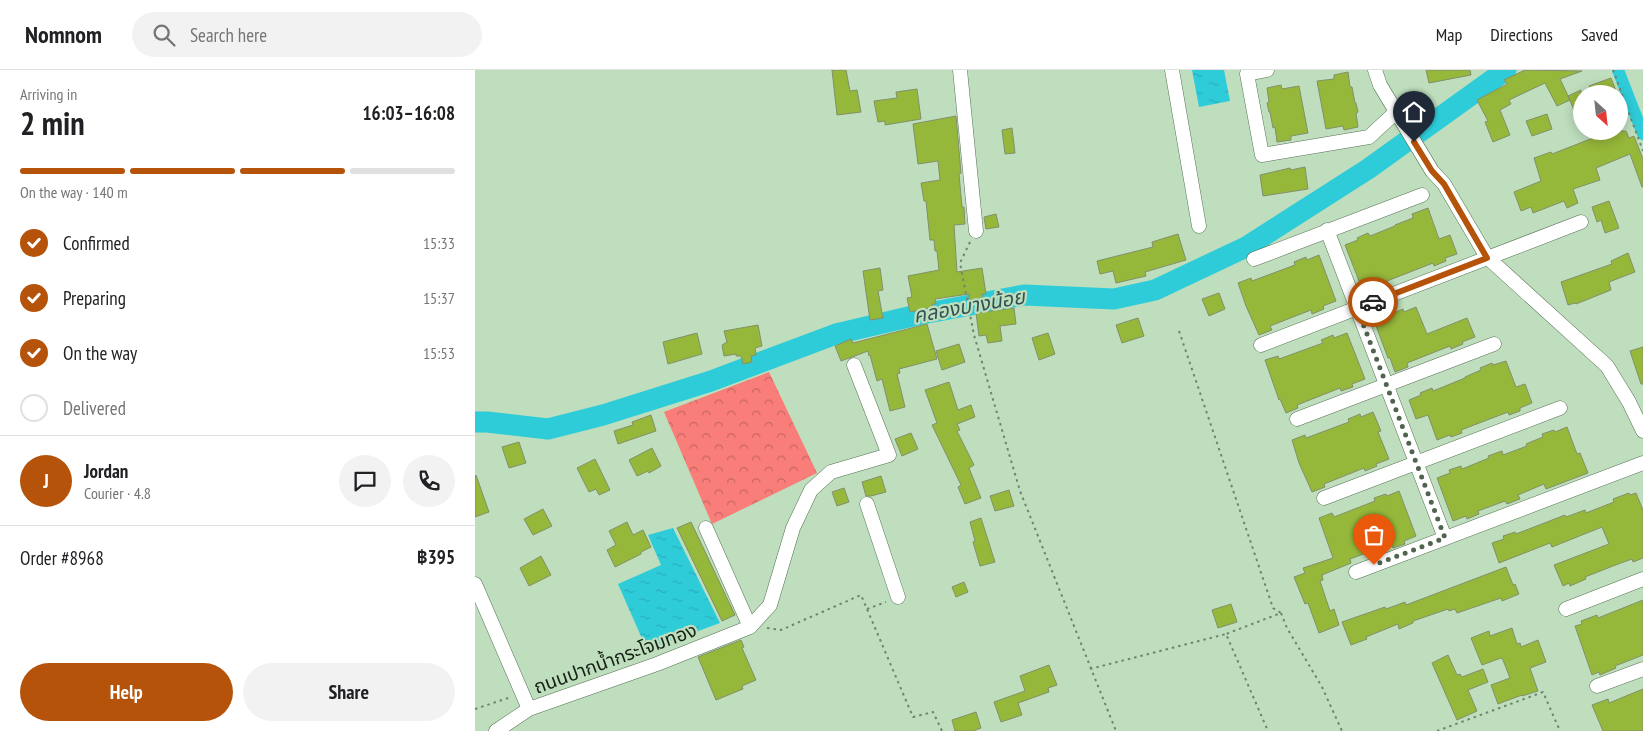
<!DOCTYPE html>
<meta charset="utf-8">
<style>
body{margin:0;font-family:"PT Sans Narrow","Noto Sans Thai",sans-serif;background:#f2f2f2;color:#202124;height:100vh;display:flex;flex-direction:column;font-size:19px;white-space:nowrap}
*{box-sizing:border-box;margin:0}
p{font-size:16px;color:#757577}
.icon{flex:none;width:28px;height:28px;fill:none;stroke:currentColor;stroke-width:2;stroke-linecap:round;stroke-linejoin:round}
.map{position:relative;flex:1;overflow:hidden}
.sheet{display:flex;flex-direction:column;background:#fff;width:475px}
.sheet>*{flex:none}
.needle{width:32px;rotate:153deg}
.fabs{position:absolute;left:1098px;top:15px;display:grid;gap:10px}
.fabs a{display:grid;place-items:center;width:55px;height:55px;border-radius:50%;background:#fff;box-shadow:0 2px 12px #0003;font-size:25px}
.pin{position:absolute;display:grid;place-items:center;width:42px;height:42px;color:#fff;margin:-51px -21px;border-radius:50% 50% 50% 0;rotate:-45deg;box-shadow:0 0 5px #0007}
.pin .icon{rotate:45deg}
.courier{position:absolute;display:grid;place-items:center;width:50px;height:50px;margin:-25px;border:4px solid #b45309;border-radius:50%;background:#fff;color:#222;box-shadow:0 1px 6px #0007}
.head em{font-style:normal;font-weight:600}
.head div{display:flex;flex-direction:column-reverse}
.head{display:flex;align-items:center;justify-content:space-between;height:85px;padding:0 20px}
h1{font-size:32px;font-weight:600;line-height:38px}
.bar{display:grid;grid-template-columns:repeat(4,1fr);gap:8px 5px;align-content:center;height:60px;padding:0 20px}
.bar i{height:6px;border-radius:4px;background:#e0e0e0}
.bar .active{background:#b45309}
.bar p{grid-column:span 4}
.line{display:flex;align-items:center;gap:12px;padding:0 20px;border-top:1px solid #e0e0e0}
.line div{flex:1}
.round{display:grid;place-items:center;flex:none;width:52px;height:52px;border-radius:26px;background:#f2f2f2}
ol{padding:0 20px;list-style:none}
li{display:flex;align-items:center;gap:15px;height:55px}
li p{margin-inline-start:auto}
li .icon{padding:5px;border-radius:50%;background:#b45309;color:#fff;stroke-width:4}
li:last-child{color:#757577}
li i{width:28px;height:28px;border:2px solid #e0e0e0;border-radius:50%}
.action{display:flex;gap:10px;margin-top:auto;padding:10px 20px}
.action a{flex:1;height:58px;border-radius:30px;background:#b45309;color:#fff;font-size:20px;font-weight:600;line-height:58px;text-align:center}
.action a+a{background:#f2f2f2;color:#202124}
header{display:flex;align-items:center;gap:30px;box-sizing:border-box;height:70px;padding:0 25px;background:#fff;border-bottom:1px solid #e0e0e0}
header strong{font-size:24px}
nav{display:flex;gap:28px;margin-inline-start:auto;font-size:18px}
.search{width:350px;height:45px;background:#f2f2f2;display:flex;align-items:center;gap:12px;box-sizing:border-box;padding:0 18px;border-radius:28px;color:#757577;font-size:19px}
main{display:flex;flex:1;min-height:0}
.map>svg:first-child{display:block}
</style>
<header>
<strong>Nomnom</strong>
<div class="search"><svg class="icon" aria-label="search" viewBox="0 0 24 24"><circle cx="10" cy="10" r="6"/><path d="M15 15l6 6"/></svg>Search here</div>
<nav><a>Map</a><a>Directions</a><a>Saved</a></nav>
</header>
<main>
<section class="sheet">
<div class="head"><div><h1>2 min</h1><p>Arriving in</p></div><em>16:03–16:08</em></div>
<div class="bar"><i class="active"></i><i class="active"></i><i class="active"></i><i></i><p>On the way · 140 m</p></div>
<ol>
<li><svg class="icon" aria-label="check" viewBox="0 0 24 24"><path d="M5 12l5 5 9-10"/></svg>Confirmed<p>15:33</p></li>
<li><svg class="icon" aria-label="check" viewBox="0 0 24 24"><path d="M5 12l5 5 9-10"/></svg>Preparing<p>15:37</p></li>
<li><svg class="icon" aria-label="check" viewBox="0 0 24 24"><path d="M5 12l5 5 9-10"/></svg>On the way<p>15:53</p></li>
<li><i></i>Delivered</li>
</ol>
<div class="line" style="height:90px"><b class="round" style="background:#b45309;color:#fff">J</b><div><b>Jordan</b><p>Courier · 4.8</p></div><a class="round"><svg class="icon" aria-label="chat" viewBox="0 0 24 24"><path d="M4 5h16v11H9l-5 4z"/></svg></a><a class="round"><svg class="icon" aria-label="phone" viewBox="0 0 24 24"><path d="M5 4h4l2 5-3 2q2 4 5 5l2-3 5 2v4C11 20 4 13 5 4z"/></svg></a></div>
<div class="line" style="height:65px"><div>Order #8968</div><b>฿395</b></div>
<div class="action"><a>Help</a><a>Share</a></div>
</section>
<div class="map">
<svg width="1168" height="661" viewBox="0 0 1168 661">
<defs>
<pattern id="forest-crowns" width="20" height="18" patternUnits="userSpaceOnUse" patternTransform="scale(1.25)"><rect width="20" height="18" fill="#f97d78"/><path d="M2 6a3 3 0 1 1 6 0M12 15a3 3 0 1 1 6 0" fill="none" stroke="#c96661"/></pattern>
<pattern id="water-ripples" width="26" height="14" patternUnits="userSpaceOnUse" patternTransform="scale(1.25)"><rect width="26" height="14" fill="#2eccd9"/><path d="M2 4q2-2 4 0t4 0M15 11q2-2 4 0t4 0" fill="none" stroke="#28afba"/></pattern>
</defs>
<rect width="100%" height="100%" fill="#bedebd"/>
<path fill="url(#forest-crowns)" d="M294 302 342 403 237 454 189 342Z"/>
<path fill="url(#water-ripples)" d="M717 0H749L755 31 724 37Z
M198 458 245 553 172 580 143 514 186 495 173 465Z"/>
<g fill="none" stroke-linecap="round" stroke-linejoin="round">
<path stroke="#2eccd9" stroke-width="12" d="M1143 0 1168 64"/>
<path stroke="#2eccd9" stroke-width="21" d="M0 352H12L73 359 128 345 236 311 361 264 442 245 549 225 639 229 680 220 771 177 893 99 1031 0"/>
</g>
<path fill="#95b73a" stroke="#83906a" d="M357 0H371L375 21 382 20 386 42 362 45Z
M951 0H995L996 5 954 13Z
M1050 0 1107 1 1085 9 1095 30 1082 36 1070 13 1034 30 1036 34 1025 40 1035 65 1018 72 1010 52 1013 51 1002 30 1032 14 1029 10Z
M873 2 875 17H877L880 33H881L883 42 881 43 883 57 869 60 868 56 851 59 842 11 859 9V5Z
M1136 8 1141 21 1135 24H1117L1114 16Z
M806 15 807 19 824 16 833 63 816 66V70L802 72 800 57 798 58 795 42H794L792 33 794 32 792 18Z
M442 19 446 49 410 55V51L403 52 399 31 422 28 421 22Z
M1106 20V37L1099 40 1093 26Z
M1072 44 1077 59 1057 66 1051 51Z
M481 46 486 103 484 104 487 137H489L490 154 479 155 482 202 507 198 511 224H507V228L494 230V224L460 229 461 234H457L458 237 435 242 432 228 437 227 433 206 464 200 462 181H460L459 170H455L451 131H449L446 113 465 110 463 91 443 94 438 54Z
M537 58 540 83 530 84 527 60Z
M1121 61H1151L1154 68 1159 66 1168 89V117H1167L1155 84 1121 98 1125 110 1098 119 1103 133 1092 138 1089 131 1058 143 1056 137 1046 141 1039 122 1066 111 1059 88 1076 82 1077 84 1123 66Z
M830 97 833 119 788 126 785 105 815 98 816 100Z
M1134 131 1144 158 1130 163 1126 150 1122 152 1117 137Z
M953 138 964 169 975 165 982 184 970 188 971 191 959 196 958 193 912 211 913 214 901 219 900 216 888 221 870 175 883 170 882 168 893 163 895 166 920 156V155L938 148 937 144Z
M521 144 524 157 511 159 509 147Z
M703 164 711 190 670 202 671 206 641 213 638 201 625 204 622 191 678 177 677 172Z
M1153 183 1160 202 1134 212 1136 220 1101 234 1100 233 1093 235 1086 212 1137 194 1136 191Z
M844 185 861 231 848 236 849 239 837 244 836 240 795 256 797 260 784 265 771 236 763 213 776 208 777 211 820 195 819 192 831 187 832 190Z
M405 198 408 220 403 221 408 248 395 250 388 201Z
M744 223 750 239 734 246 727 229Z
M941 237 952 264 992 248 1000 267 987 272 988 274 976 279 975 276 932 293 933 297 920 302 915 288H913L900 253 917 247 916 244 928 239 929 242Z
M539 238 541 254 525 256 527 271 513 273 511 265 504 266 501 243Z
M663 248 669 266 647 273 641 255Z
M452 254 462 289 424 299 425 303 422 304 430 337 415 341 407 309 402 311 395 285 394 286 393 281 366 291 360 276 376 269 378 273Z
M283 255 287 276 280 278 281 285 276 286 277 292 268 294 266 286H261V284L249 286 247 275 252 272 249 261Z
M222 263 227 284 193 294 188 272Z
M573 263 580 284 564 290 557 268Z
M872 263 890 309 877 314 878 317 866 321 865 318 822 335 823 338 811 343 805 329 804 330 790 290 803 286 804 289 848 273 846 270 858 265 859 268Z
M484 274 490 292 467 300 461 281Z
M1168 277V314H1166L1155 281Z
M1031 291 1041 317 1050 314 1057 333 1045 338V341L1034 345 1033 342 986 360 987 363 976 367 975 365 962 370 953 345 941 349 934 330 946 325 945 323 957 318 958 321 990 308V307L1006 300 1005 298 1017 293 1018 295Z
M474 312 483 340 496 335 500 347 482 354 485 360 482 361 499 395 494 398 506 428 490 434 483 417 486 415 457 355 462 353 450 320Z
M898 342 906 361 903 362 914 389 901 394 902 396 890 401 889 398 849 414 850 417 837 422 824 393 817 370 830 365 831 368 874 352 873 349 885 344 886 347Z
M176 345 181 361 143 374 139 361 158 355 157 352Z
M1092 357 1102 384 1105 383 1113 403 1071 419 1069 414 1043 425 1045 429 1032 434 1030 431 1003 441 1004 444 992 449 991 446 978 451 962 408 975 403 974 400 986 396 987 399 1014 388 1013 386 1027 381 1028 385 1052 376 1051 374 1068 367 1067 364 1079 360 1080 362Z
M436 363 443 379 427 386 420 369Z
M44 372 51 393 34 398 27 377Z
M177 378 186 396 174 403 173 401 162 406 154 390Z
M120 389 135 420 124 425 121 419 114 422 102 398Z
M1 405 14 442 0 447V406Z
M406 406 411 422 396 426H391L387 412Z
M369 418 374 432 362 436 357 422Z
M534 420 539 436 520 441 515 426Z
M924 421 941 466 929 471 930 474 918 478 917 476 900 482 899 480 875 489 876 493 847 505 848 510 845 511 855 541 859 539 864 555 844 563 833 533 830 534 819 507 830 503 828 498 858 488 844 448 857 443 859 447 900 431 899 428 911 424 912 426Z
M1154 423 1155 425 1161 423 1168 440V488L1158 492 1157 489 1138 496 1110 507 1111 509 1095 516 1094 513 1088 516 1079 495 1134 474 1127 457 1077 477 1075 473 1024 493 1017 473 1029 469 1028 466 1040 462 1041 464 1090 445 1091 447 1110 440 1111 443 1139 432 1138 429Z
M68 439 77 456 58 465 49 449Z
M506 448 520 492 505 496 498 472 500 471 495 452Z
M152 452 158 465 168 460 176 477 166 482V484L140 497 132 480 141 475 134 461Z
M216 452 260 545 247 551 202 458Z
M66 486 76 505 54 516 45 498Z
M1031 497 1038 515 1040 514 1044 524 1027 531 1026 528 982 543 980 539 974 541 973 539 938 551V553L924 559 923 554 891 567 892 569 876 575 867 552 910 537 911 539 930 532 931 535Z
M489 512 493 522 481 527 477 517Z
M1168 530V585L1140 596 1141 598 1125 605 1124 602 1117 605 1100 556 1107 554 1106 551 1122 545 1123 548Z
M756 534 762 552 743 558 737 540Z
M1037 558 1042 574 1045 573 1046 577 1063 570 1071 592 1055 598 1063 621 1047 626V625L1023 634 1016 615 1035 608 1028 590 1026 588 1007 595 996 568 1014 561 1015 566Z
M266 570 269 577 267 578 281 610 267 616 268 619 241 630 223 587Z
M973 585 982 605 985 604 987 607 1008 599 1013 612 993 620 1002 641 982 650 957 593Z
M574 595 582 615 573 618 574 622 543 633 547 645 526 652 519 632 550 621 545 606Z
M1168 619V661H1128L1117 635 1133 629 1134 633Z
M501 642 506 658 498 661H480L477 650Z"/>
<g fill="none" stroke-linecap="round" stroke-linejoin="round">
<defs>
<path id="minor" d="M485 0 501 161
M697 0 724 156
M792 0 772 4 787 85 894 67 921 42
M900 0 905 15 957 101 969 114 1012 187 1132 296 1154 332 1168 361
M852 160 970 468
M779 189 947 125
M786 275 1106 152
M822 349 1019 274
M849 428 1085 338
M392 434 423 527
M231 458 275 557
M881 502 1168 393
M0 514 54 639
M1091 539 1168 509
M1122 616 1168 599
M21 661 54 639 182 594 275 557 295 535 318 458 336 420 356 402 414 385 379 295"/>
</defs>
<use href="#minor" stroke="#567254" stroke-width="15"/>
<path stroke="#6f856e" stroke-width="2" stroke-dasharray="2.5 4" stroke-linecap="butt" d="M1138 0 1168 81
M495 172 485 193 499 265 545 421 641 661
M704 261 798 538 806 543 751 564
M392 539 411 532
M806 543 812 558 847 617 867 661
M292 558 306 560 386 525 438 647 458 642 467 661
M615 599 751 564 793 661
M0 639 36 627
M962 661 1068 622 1085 661"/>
<use href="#minor" stroke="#fff" stroke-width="14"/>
</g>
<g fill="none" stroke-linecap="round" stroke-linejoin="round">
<path stroke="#516450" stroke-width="5" stroke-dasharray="0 9" d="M898 232 882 238 970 468 899 495"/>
<path stroke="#b45309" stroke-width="6" d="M898 232 1012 188 969 114 957 101 939 72"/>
</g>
<g text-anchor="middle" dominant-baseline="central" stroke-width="4.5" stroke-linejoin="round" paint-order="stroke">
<g font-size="19" fill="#172216" stroke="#bedebd">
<text transform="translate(140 588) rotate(-20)">ถนนปากน้ำกระโจมทอง</text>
</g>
<g font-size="20" font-style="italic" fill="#325154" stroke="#bedebd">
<text transform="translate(494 236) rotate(-10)">คลองบางน้อย</text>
</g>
</g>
</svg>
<div class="fabs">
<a><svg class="needle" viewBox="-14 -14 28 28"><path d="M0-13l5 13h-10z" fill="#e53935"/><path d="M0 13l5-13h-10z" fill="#757577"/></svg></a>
</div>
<div class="pin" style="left:899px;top:495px;background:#ea580c"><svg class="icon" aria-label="bag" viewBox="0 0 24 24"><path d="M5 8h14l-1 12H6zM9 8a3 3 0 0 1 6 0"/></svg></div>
<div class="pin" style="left:939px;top:72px;background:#1f2937"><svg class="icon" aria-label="home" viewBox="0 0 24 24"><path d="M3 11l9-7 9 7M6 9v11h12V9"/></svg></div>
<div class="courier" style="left:898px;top:232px"><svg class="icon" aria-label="car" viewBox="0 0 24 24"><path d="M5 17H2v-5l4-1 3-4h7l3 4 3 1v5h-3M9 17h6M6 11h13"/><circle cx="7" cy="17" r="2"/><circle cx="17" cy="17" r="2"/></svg></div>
</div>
</main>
